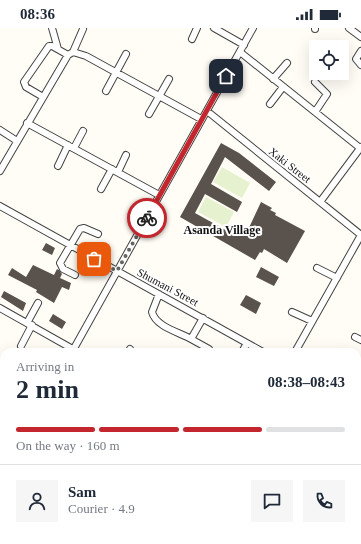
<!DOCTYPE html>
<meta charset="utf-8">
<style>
body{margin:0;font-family:Georgia,serif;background:#f6f6f7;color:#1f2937;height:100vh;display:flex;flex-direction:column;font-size:15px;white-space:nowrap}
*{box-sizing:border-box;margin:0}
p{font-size:13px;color:#747a83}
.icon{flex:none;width:22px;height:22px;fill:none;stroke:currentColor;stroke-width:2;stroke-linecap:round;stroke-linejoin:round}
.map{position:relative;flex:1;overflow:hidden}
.sheet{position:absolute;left:0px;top:320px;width:361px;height:196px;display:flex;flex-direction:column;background:#fff;border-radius:12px 12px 0 0;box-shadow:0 4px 16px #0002}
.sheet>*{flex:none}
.controls{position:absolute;left:309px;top:12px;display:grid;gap:8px}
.controls a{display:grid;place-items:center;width:40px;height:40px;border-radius:0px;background:#fff;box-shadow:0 4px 16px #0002;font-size:20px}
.pin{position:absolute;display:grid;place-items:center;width:34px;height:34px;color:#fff;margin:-17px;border-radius:8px;box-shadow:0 2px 6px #0006}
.courier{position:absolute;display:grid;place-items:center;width:40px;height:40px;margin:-20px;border:3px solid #c4262e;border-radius:50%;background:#fff;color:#222;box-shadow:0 1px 5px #0007}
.head em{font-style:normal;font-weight:700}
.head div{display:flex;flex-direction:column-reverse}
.head{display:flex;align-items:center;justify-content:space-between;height:68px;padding:0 16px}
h1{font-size:26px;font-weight:700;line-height:30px}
.bar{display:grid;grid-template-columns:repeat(4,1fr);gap:6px 4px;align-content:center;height:48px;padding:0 16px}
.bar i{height:5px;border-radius:3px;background:#e0e1e3}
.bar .current{background:#c4262e}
.bar p{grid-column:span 4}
.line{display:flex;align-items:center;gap:10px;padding:0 16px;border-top:1px solid #e0e1e3}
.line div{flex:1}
.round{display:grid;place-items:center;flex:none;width:42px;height:42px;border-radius:0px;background:#f6f6f7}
.status{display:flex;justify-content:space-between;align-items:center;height:28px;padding:0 20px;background:#fff;direction:ltr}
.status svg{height:11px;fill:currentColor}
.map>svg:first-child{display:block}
</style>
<div class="status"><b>08:36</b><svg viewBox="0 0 49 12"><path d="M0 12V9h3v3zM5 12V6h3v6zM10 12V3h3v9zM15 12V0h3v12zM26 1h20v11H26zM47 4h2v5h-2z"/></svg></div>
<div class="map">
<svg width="361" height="516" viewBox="0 0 361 516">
<rect width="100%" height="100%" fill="#fffdf5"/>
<path fill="#d5ebbd" d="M361 459V516H254L264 512H357V463Z"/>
<path fill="#e6f2cf" d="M222 139 250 155 242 170 213 154Z
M206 169 234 184 226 199 198 184Z"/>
<path fill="#5a524d" d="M221 115 239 125 276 154 269 163 225 129 211 156 242 174 237 184 205 166 195 185 231 205 236 197 247 204 261 174 272 180 270 182 276 185 275 187 305 203 287 235 264 221 262 225 260 224 255 232 180 189Z
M46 215 55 220 52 227 42 222Z
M33 237 54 247 57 241 59 242 62 246 60 250 71 255 69 262 62 259 54 275 36 264 37 262 8 247 12 240 26 249Z
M261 239 279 249 274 258 256 249Z
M4 263 26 275 23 283 1 269Z
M246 267 261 275 256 286 240 277Z
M53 286 66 294 62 301 49 293Z"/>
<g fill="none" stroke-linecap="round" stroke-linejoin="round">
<defs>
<path id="minor" d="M52 0 58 21
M214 0 244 17
M349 0 361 9
M315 1V0
M192 11 197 0
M361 23 356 31 361 37
M73 24 83 1
M240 24 360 120
M273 51 287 35
M315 54 327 66 315 84
M106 63 126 26
M43 69 26 59 24 54 49 18H52L68 27
M270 76 283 59
M207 83 361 207
M149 86 169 51
M27 95 159 167
M0 102 17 113
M74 120 83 103
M58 138 68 117
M0 143 68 27 73 24 86 28 201 91
M118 144 126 127
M101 161 112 141
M320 174 361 119
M0 178 263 324
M317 240 337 250
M75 247 63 241 60 235 80 201 84 200 98 206
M159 266 152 284C156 299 179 304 191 311L203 290
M0 280 78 324
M292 284 312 293
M27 295 38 275
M355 309 361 312
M191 311 209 321
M21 318 32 297
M72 324 253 0
M128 324 130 321
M242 324 247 315
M295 324 361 207
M357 349 361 342
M0 380 4 383
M357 422 361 418
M0 455 4 447
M0 481 4 483
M91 512H130"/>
</defs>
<use href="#minor" stroke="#444" stroke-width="8"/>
<use href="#minor" stroke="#fff" stroke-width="6"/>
</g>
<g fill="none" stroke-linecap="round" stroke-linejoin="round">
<path stroke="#646461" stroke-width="4" stroke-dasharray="0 7.2" d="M94 231 117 243 147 190"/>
<path stroke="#c4262e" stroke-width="5" d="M147 190 226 48"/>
</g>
<g text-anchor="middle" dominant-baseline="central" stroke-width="4" stroke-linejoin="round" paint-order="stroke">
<g font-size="11" fill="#111" stroke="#fff">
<text transform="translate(290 137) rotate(38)">Xaki Street</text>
<text transform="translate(168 259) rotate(28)">Shumani Street</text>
</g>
<g font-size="12" font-weight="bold" fill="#111" stroke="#fff">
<text x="222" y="202">Asanda Village</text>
</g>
</g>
</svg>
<div class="controls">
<a><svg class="icon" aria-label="locate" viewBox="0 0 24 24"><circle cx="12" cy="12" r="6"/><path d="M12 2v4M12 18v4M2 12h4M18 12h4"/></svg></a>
</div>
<div class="pin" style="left:94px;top:231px;background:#ea580c"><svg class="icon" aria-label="bag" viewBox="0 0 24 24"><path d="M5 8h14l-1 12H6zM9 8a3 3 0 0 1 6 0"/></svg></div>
<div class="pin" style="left:226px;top:48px;background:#1f2937"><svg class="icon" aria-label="home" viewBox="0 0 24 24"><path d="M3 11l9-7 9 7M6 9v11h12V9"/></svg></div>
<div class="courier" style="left:147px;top:190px"><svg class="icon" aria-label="bike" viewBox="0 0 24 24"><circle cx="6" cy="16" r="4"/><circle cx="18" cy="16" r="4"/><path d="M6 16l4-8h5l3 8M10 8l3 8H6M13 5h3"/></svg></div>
<section class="sheet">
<div class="head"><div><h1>2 min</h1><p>Arriving in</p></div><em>08:38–08:43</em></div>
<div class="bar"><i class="current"></i><i class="current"></i><i class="current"></i><i></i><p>On the way · 160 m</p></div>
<div class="line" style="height:72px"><a class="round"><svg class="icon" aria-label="person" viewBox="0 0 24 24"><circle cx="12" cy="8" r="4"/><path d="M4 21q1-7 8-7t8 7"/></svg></a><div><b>Sam</b><p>Courier · 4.9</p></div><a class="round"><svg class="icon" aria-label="chat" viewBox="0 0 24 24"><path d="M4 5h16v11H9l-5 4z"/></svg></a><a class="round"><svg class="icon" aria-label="phone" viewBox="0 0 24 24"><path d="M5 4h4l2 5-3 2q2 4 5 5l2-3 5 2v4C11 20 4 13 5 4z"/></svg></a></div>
</section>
</div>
